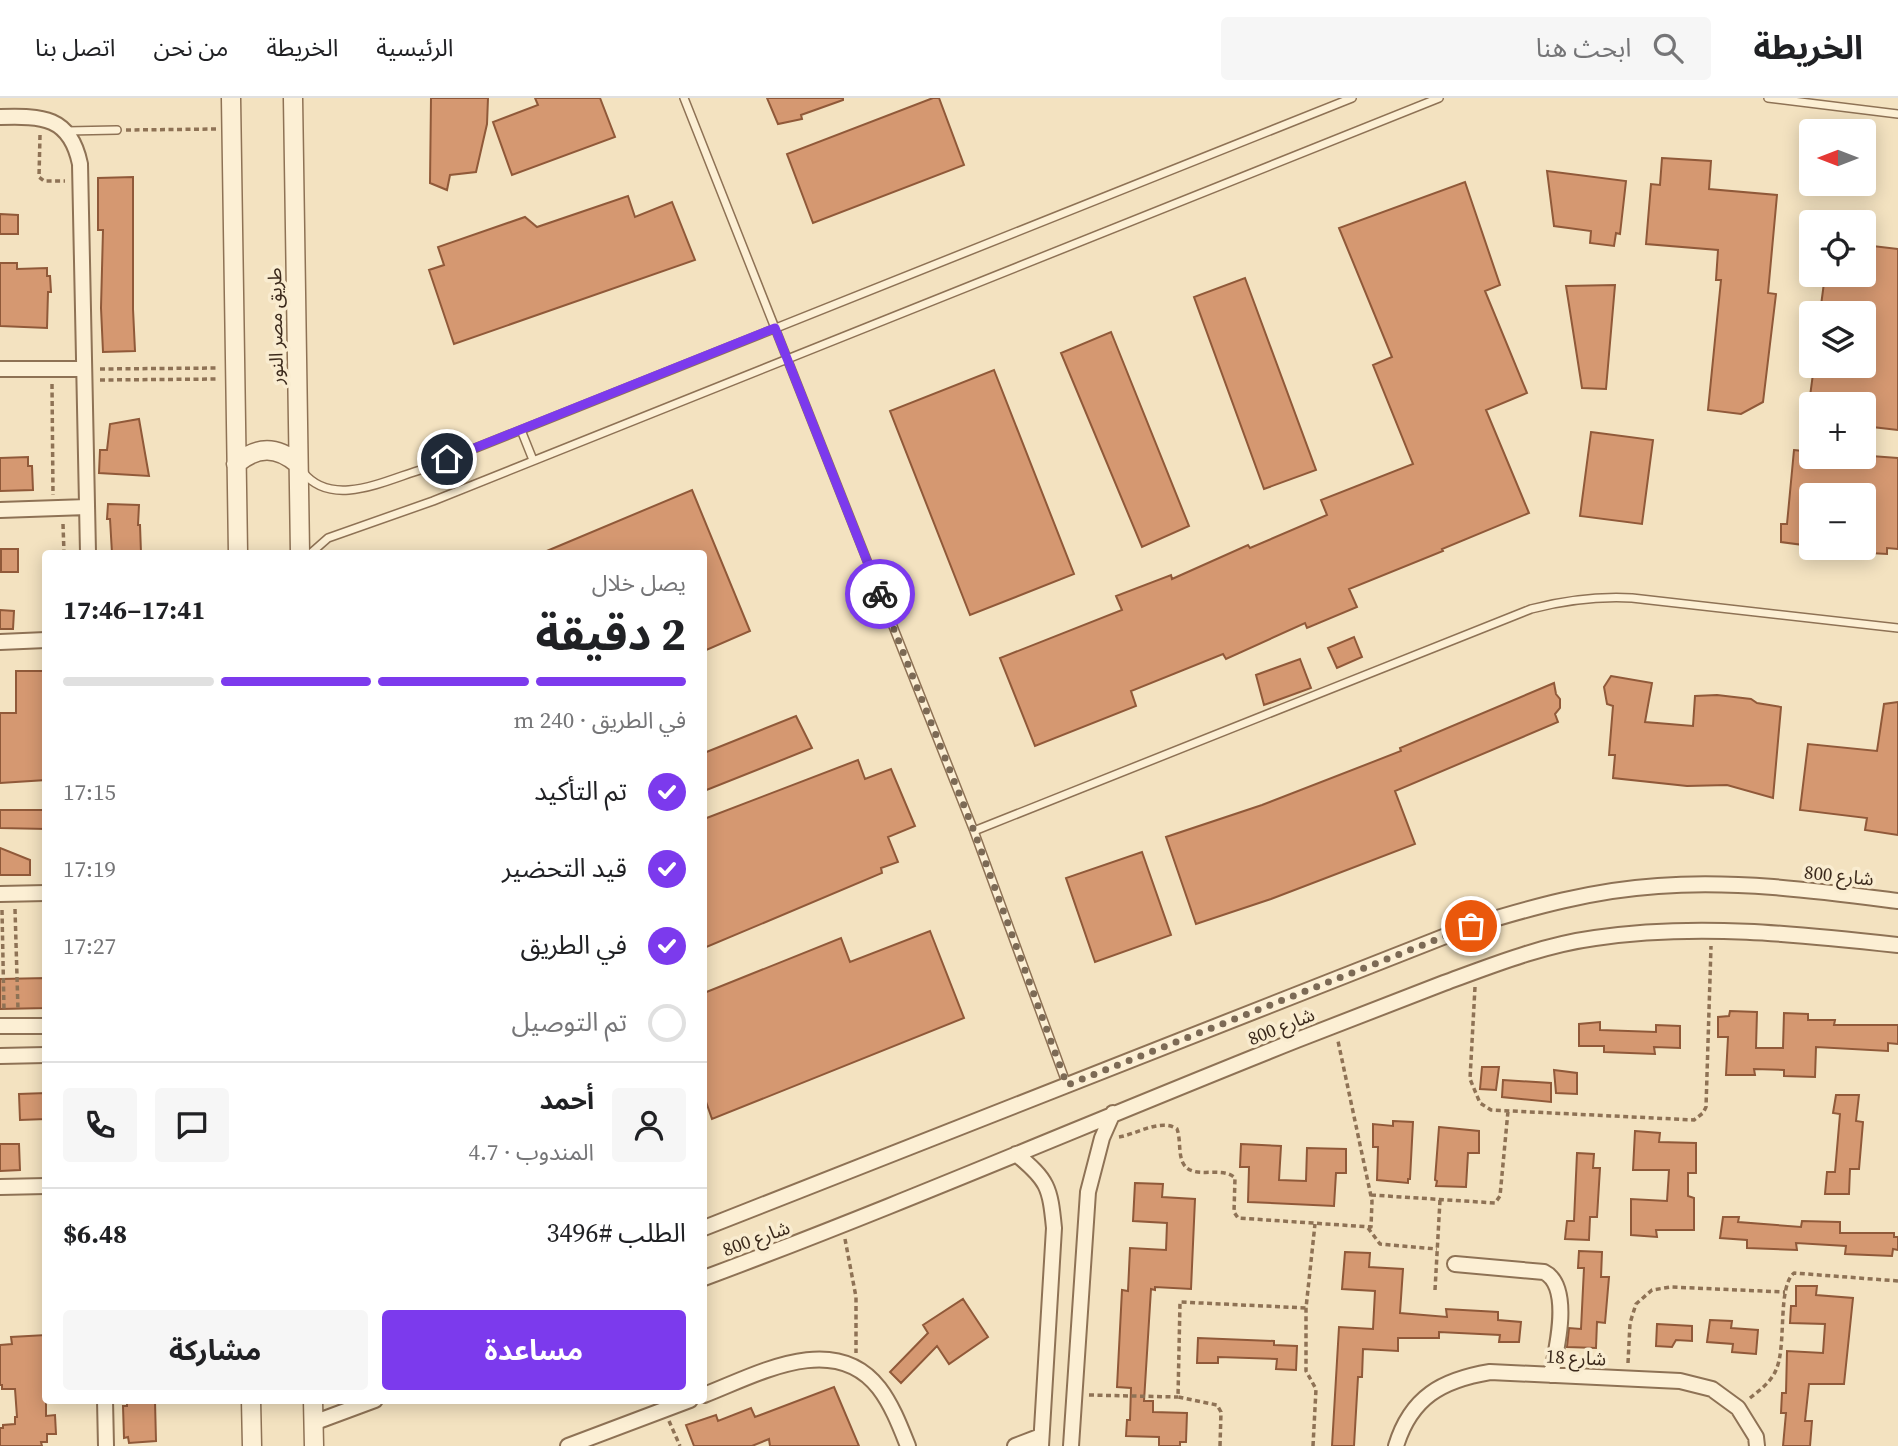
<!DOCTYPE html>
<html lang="ar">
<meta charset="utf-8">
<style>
body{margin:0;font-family:"Source Serif 4","Noto Sans Arabic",serif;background:#f6f6f6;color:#202124;direction:rtl;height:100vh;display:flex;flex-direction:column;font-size:26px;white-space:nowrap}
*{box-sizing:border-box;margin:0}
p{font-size:23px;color:#757577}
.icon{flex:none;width:38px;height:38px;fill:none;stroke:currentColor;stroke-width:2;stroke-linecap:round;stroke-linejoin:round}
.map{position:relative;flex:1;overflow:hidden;direction:ltr}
.drawer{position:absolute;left:42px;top:452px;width:665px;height:854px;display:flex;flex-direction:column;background:#fff;border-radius:7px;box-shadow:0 4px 18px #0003;direction:rtl}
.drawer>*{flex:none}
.needle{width:46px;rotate:270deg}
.buttons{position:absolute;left:1799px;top:21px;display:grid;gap:14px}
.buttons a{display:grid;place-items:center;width:77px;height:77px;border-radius:7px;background:#fff;box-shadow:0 4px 18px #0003;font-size:35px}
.pin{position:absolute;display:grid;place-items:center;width:60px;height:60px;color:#fff;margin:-30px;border:4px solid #fff;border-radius:50%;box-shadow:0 2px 7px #0007}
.courier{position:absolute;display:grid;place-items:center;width:70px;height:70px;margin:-35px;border:5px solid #7c3aed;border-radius:50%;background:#fff;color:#222;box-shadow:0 2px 9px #0007}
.overview em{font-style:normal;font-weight:700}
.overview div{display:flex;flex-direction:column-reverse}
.overview{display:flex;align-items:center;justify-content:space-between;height:119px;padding:0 21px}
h1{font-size:46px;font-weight:700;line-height:52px}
.bar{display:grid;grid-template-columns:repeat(4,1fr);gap:10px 7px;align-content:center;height:84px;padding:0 21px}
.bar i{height:9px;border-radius:5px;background:#e0e0e0}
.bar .current{background:#7c3aed}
.bar p{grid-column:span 4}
.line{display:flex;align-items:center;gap:18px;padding:0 21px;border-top:2px solid #e0e0e0}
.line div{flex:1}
.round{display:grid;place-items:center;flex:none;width:74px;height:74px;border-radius:7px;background:#f6f6f6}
ol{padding:0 21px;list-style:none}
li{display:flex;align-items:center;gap:21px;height:77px}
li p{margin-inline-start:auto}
li .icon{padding:7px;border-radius:50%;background:#7c3aed;color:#fff;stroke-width:4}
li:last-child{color:#757577}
li i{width:38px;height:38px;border:4px solid #e0e0e0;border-radius:50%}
.cta{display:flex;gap:14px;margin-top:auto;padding:14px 21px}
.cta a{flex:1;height:80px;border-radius:7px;background:#7c3aed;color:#fff;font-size:28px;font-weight:700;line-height:80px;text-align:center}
.cta a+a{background:#f6f6f6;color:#202124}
header{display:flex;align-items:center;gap:42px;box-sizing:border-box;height:98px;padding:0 35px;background:#fff;border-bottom:2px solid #e0e0e0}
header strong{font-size:33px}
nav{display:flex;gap:38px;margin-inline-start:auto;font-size:24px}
.search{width:490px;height:63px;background:#f6f6f6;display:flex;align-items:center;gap:18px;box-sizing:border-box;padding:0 24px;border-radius:7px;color:#757577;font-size:26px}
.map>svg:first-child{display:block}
</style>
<header>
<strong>الخريطة</strong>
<div class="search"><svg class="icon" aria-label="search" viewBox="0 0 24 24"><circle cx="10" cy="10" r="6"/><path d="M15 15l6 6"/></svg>ابحث هنا</div>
<nav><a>الرئيسية</a><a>الخريطة</a><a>من نحن</a><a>اتصل بنا</a></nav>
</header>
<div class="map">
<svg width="1898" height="1348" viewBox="0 0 1898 1348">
<rect width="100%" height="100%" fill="#f3e2c0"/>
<path fill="#d59871" stroke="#905939" stroke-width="2" d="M431 0H488L487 26 476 74 450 77 447 92 430 85Z
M535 0H600L615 39 512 77 493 24 538 7Z
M767 0H843V2L801 17 802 21 778 26Z
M933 0H939L964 67 813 125 787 56Z
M1662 60 1711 63 1709 91 1777 97 1768 195 1776 196 1763 304 1741 316 1708 312 1721 182H1716L1718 152 1646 146 1651 86 1660 87Z
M1547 73 1626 83 1620 136 1616 135 1614 148 1590 145 1591 133 1554 128Z
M133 79V211L135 253 103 254 101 210 103 132H98V80Z
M1465 84 1500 187 1485 193 1527 295 1486 312 1529 415 1442 451 1443 453 1349 491 1357 509 1307 530 1305 525 1226 561 1223 556 1131 593 1136 608 1035 648 1000 560 1122 512 1116 498 1171 477 1172 481 1248 447 1250 450 1327 417 1321 402 1413 366 1373 267 1392 259 1339 130Z
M628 98 635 119 672 104 695 162 454 246 429 172 444 167 438 149 525 119 537 129Z
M0 116 18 117V136H0Z
M1864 147 1898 151V332L1864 328V306H1809L1814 268H1864V215H1820L1825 177H1864Z
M0 165H17V171L47 170V178H50L51 194H48L47 230 0 228Z
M1245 180 1316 372 1264 391 1194 199Z
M1615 187 1606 291 1582 290 1566 188Z
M1111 234 1189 428 1142 449 1061 255Z
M994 272 1074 476 970 517 890 313Z
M139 321 149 378 99 375 100 352H107L110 326Z
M1591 334 1653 342 1642 426 1580 418Z
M1794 352 1811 354V359L1871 358 1898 360V451L1887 450V456L1870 455V450H1864L1867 397H1811V448L1781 444V426H1787Z
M28 359V368H32L33 392 0 393V360Z
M692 392 750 533 704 553V455H542Z
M108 406 139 407 138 427H140L141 455H112L110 421H107Z
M1 451H18V474H1Z
M0 512 14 513 13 531H0Z
M1354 539 1362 559 1337 570 1328 550Z
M1300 561 1311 590 1264 607 1256 577Z
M16 573H46V682L0 685V615H16Z
M1611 578 1652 585 1645 624 1693 628 1695 598 1717 597 1751 601 1757 605 1781 609 1773 700 1727 687 1687 688 1613 680 1615 657H1609L1613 608 1607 606 1604 589Z
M1554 585 1556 596 1560 601V610L1555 616 1558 624 1395 693 1415 746 1271 801 1196 826 1166 739 1262 707 1401 653 1400 650Z
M1898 604V737L1865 732 1867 720 1800 712 1808 646 1877 653 1884 606Z
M796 618 812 650 704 693V655Z
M858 662 865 681 891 671 915 728 888 739 898 764 881 770 882 775 704 850V721Z
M0 712H46V731L0 730Z
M0 750 30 762V777H0Z
M1142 754 1171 837 1095 864 1066 780Z
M930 833 964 920 712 1021 704 998V895L841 840 850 864Z
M46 880V910L0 911V881Z
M1730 913 1757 914 1756 950H1783L1784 915 1808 916V922H1835L1834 927H1898V946L1888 945V953L1816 949 1815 979 1784 978V972L1754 971 1755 977H1726L1728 939H1718V919L1729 918Z
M1600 924V932L1656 934V927L1680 928V950L1654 949 1655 956 1604 954V948H1579V926Z
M1482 969H1499L1496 992 1480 991Z
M1554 972 1577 975V996L1556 995Z
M1503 982 1551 985V1004L1502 999Z
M46 995V1021L20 1022 19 996Z
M1836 997H1859L1856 1023 1863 1024 1859 1071H1850L1849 1096H1825L1827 1074H1835L1840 1016 1833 1015Z
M1393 1023 1413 1024 1410 1081H1408V1085L1377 1082 1378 1049H1373V1026L1393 1028Z
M1439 1029 1479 1033V1055H1468L1466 1089 1436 1088 1437 1083 1435 1082Z
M1635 1033 1660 1035 1659 1044 1696 1045V1075H1688V1098L1694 1100V1132H1656L1657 1139 1631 1137V1101L1667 1103 1669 1072H1633Z
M0 1046H19L20 1072 0 1073Z
M1241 1046 1281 1048 1279 1082 1306 1083 1307 1050 1346 1051V1075H1336L1334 1108 1248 1104 1249 1069H1240Z
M1577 1055 1594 1056 1593 1070H1600L1597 1119H1590L1589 1142 1565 1141 1567 1123H1574Z
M1135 1085 1163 1086 1162 1099 1195 1101 1191 1191 1155 1189V1192L1151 1191 1144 1303H1153V1314L1187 1315 1186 1344H1180V1348H1159V1339L1126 1338 1127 1322H1130L1131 1290 1117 1289 1122 1192 1128 1193 1130 1150 1166 1152 1167 1125 1133 1123Z
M1723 1119H1739L1738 1124 1801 1129 1802 1123 1840 1124V1135H1894V1139H1898V1152L1893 1151 1892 1158 1845 1156 1846 1148 1796 1145 1797 1152 1747 1150V1142L1720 1140Z
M1579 1153 1602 1154 1601 1179H1609L1605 1225 1597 1224 1596 1250 1567 1249 1569 1230 1581 1231 1584 1170H1578Z
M1345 1154 1370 1155 1369 1169 1403 1171 1400 1215 1447 1219 1446 1211 1498 1214V1222L1521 1224 1519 1244H1499L1500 1237 1439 1234V1240H1398V1253L1363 1251 1362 1279H1358L1354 1348H1332L1339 1229 1373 1231 1375 1193 1342 1191Z
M1796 1188H1817L1816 1197 1853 1200 1844 1286H1809L1805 1323H1812L1810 1348H1783L1786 1315H1781L1782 1295H1786L1787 1253 1823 1255 1825 1226 1790 1225 1791 1208H1796Z
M963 1201 988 1239 949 1266 937 1248 901 1285 890 1274 928 1235 923 1227Z
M1710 1222 1732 1223 1731 1230 1758 1232 1756 1256 1732 1254 1733 1246 1707 1244Z
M1657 1226 1692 1228V1243L1676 1242 1672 1249 1656 1248Z
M46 1237V1318L55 1317 56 1336H47V1344H41L42 1348H0V1330H3V1327L15 1326V1319H17L15 1291H2V1287H0V1247L12 1246 11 1239Z
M1198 1240 1274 1243V1247L1297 1248 1296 1272 1276 1271 1277 1261 1218 1259V1265H1197Z
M834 1289 859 1348H770L769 1341 752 1348H694L686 1327 716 1317 718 1323 751 1310 755 1319Z
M155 1303 156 1343 129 1345 128 1339 124 1340 123 1308H127V1304Z"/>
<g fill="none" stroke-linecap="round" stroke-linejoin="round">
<defs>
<path id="service" d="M684 0 974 733 1067 987
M1768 0 1898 16
M67 33 117 32
M521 332 533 362
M303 374C332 411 386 382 423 371L1352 0
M311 455 328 440 433 403 1439 0
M974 733 1531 511C1566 502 1596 498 1632 500L1898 530"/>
<path id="minor" d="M0 19C42 18 70 18 80 66L88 455
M0 271H84
M0 412 87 409
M0 544 46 542
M0 796 46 795
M0 928H46
M0 958 46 957
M1016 1056C1048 1082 1050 1089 1054 1130L1041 1348
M0 1089 46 1088
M704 1130 1471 828C1532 809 1594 792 1658 788 1738 782 1819 793 1898 803
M1455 1166 1544 1174C1572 1188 1557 1251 1551 1277
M704 1180C903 1106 1098 1021 1297 942 1346 923 1395 904 1444 885 1493 867 1543 847 1595 840 1696 825 1797 836 1898 847
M704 1297C756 1277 834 1232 879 1290 892 1307 900 1328 908 1348
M105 1302 106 1348
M313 1325 375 1302
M568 1348 690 1302
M1015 1348 1041 1338
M1071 1348 1088 1094 1102 1040 1113 1015
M1396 1348C1411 1299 1442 1282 1490 1274L1680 1283 1712 1291 1738 1310 1756 1339 1757 1348"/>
<path id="tertiary" d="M231 0 238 455
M293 0 300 455
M236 366C257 348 277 348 298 366
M251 1302 252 1348
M313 1302 314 1348"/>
</defs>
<use href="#service" stroke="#8e7255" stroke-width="10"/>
<use href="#minor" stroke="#8e7255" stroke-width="18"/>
<use href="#tertiary" stroke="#8e7255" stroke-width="21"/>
<path stroke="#8e7255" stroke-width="3.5" stroke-dasharray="5 3.5" stroke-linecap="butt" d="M126 32 217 31
M40 37 39 79 44 83H65
M100 271 219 270
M100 282 219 281
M52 286 53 397
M63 426 64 455
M15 811 18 912
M2 812 4 912
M1475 889 1470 981 1480 1005 1491 1012 1694 1022 1703 1015 1706 1009 1711 848
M1119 1039C1137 1036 1161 1020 1177 1031 1181 1042 1178 1055 1183 1065 1192 1083 1222 1067 1235 1080L1234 1114 1238 1120 1371 1129 1372 1103 1338 943
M1371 1097 1495 1105 1500 1098 1508 1013
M1368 1130 1380 1146 1437 1151
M845 1141 856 1199V1255
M1435 1192 1440 1102
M1628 1265 1630 1225 1636 1206 1652 1192 1671 1189 1785 1194
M1089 1297 1178 1299
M1750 1300C1760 1292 1771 1284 1776 1272 1787 1248 1777 1189 1794 1175L1898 1183
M669 1323 680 1348
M1220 1348 1221 1314 1217 1307 1178 1299 1180 1204 1306 1210
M1313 1348 1316 1291 1306 1273V1210L1315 1126"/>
<use href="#service" stroke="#fcefd4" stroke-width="7"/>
<use href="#minor" stroke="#fcefd4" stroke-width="14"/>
<use href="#tertiary" stroke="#fcefd4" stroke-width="18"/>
</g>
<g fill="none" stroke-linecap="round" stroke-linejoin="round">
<path stroke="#7c6a55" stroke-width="7" stroke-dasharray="0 12.6" d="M880 496 974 733 1067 987 1471 828"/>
<path stroke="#7c3aed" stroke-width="9" d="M447 361 775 230 880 496"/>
</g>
<g text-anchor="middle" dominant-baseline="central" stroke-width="7" stroke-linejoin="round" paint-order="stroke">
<g font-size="19" fill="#3c2a1c" stroke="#f9ecd0">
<text transform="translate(275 228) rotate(-91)">طريق مصر النور</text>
<text transform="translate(1839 777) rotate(6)">شارع 800</text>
<text transform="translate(1281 928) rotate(-22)">شارع 800</text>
<text transform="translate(756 1140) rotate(-20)">شارع 800</text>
<text transform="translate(1576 1259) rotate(3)">شارع 18</text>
</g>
</g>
</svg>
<div class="buttons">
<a><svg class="needle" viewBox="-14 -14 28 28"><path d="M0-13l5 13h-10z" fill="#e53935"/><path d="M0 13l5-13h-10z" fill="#757577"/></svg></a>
<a><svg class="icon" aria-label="locate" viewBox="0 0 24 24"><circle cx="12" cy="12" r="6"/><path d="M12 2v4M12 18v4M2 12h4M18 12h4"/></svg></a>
<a><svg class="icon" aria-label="layers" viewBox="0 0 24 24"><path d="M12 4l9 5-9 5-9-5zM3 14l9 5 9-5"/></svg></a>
<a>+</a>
<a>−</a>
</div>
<div class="pin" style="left:1471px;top:828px;background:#ea580c"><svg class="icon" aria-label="bag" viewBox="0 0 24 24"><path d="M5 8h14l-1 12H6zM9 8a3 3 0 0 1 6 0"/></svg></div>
<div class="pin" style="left:447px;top:361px;background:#1f2937"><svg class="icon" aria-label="home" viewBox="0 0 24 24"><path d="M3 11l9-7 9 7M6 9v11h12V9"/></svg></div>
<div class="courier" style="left:880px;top:496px"><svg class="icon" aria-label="bike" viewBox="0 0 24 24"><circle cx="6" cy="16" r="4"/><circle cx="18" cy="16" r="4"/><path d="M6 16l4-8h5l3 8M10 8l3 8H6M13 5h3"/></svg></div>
<section class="drawer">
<div class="overview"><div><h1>2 دقيقة</h1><p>يصل خلال</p></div><em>17:41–17:46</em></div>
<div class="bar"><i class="current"></i><i class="current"></i><i class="current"></i><i></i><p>في الطريق · 240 m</p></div>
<ol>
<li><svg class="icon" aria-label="check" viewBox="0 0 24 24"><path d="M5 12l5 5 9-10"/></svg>تم التأكيد<p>17:15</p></li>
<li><svg class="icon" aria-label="check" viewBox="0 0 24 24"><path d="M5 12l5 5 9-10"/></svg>قيد التحضير<p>17:19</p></li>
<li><svg class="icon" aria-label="check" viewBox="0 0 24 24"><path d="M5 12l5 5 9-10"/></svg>في الطريق<p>17:27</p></li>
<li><i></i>تم التوصيل</li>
</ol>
<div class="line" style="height:126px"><a class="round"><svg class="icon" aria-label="person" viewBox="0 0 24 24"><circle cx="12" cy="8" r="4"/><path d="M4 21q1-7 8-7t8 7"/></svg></a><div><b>أحمد</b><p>المندوب · 4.7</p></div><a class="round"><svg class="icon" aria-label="chat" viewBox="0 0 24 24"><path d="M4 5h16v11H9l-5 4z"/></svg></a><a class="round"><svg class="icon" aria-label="phone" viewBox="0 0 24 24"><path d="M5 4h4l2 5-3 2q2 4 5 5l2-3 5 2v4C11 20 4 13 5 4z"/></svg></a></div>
<div class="line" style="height:91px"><div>الطلب #3496</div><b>$6.48</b></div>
<div class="cta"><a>مساعدة</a><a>مشاركة</a></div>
</section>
</div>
